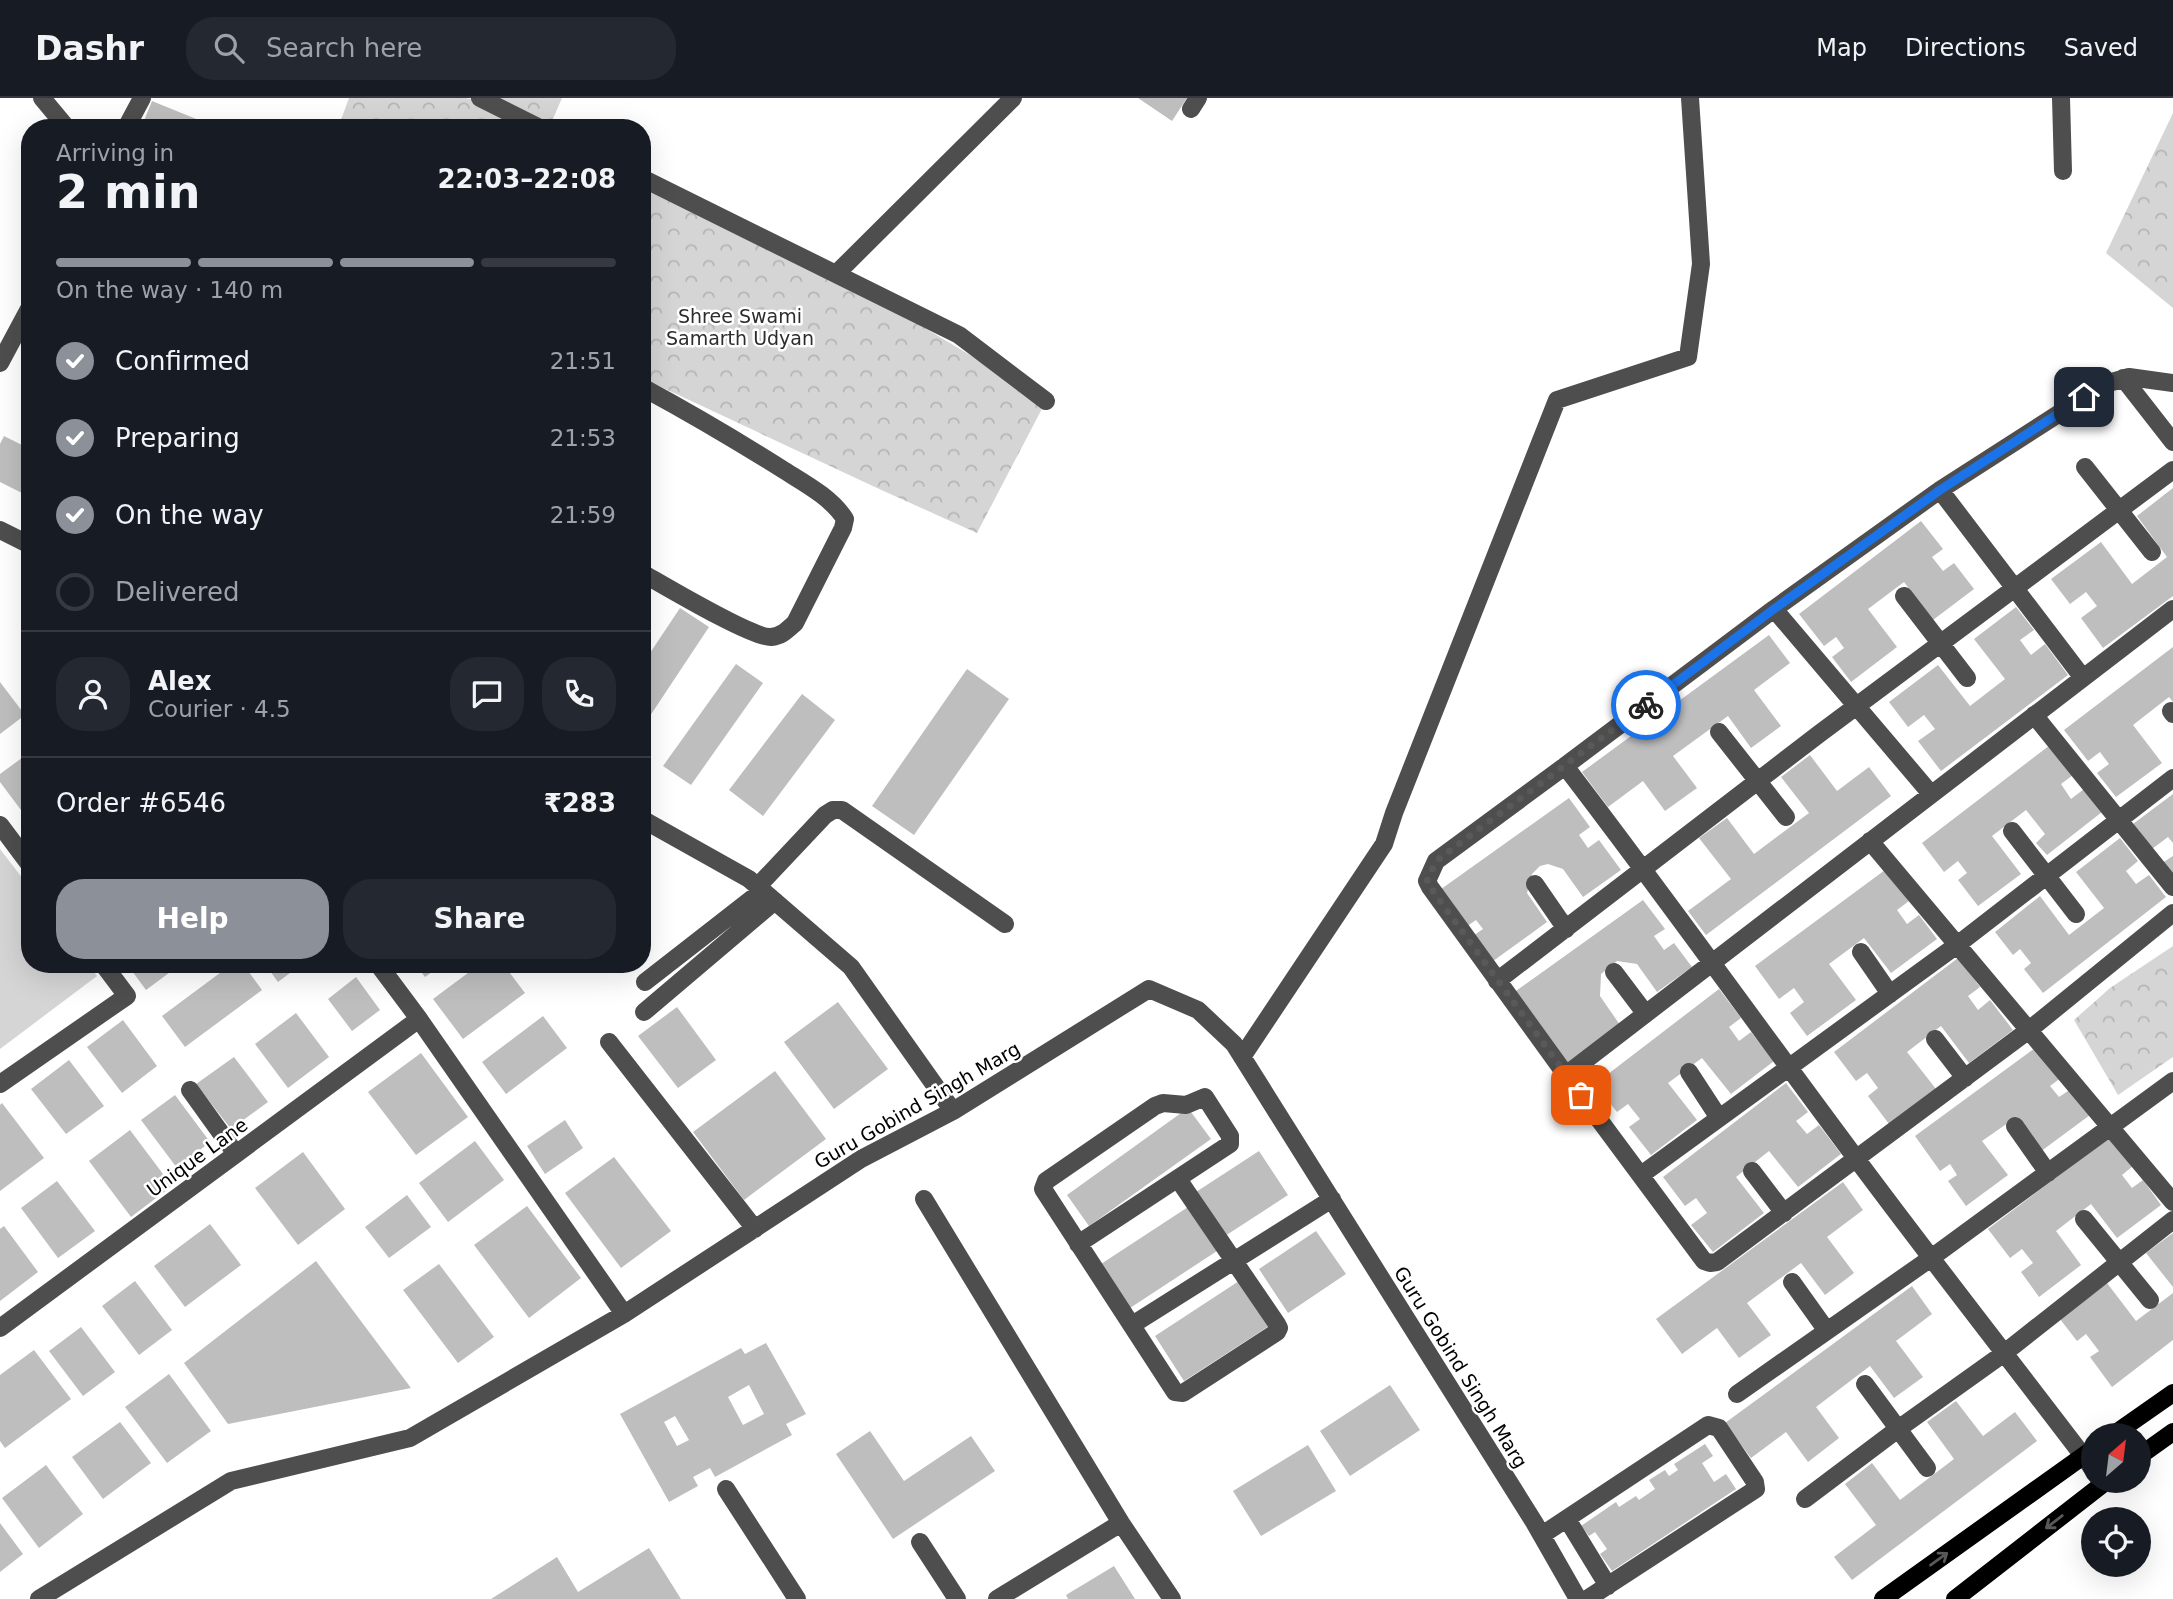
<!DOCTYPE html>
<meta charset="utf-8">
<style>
body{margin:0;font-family:"DejaVu Sans",sans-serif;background:#242831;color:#f1f3f6;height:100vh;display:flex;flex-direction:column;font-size:26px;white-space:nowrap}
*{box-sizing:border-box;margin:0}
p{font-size:23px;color:#9ea1a6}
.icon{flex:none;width:38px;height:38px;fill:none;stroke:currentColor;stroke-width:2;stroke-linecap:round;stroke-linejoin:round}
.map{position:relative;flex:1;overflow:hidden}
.side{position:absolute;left:21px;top:21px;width:630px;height:854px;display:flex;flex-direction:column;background:#171b24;border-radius:28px;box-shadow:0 7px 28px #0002}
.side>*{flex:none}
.needle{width:46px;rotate:28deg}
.buttons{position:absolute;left:2081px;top:1325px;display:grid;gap:14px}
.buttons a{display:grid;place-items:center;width:70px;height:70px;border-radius:50%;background:#171b24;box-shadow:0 7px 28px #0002;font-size:35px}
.pin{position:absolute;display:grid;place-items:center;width:60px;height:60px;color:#fff;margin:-30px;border-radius:14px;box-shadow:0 4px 10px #0006}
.courier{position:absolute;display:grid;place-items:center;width:70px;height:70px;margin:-35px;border:5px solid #1a73e8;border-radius:50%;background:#fff;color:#222;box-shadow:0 2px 9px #0007}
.summary em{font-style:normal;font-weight:700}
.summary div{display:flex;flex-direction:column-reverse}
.summary{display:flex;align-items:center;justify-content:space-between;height:119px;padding:0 35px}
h1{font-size:46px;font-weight:700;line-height:52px}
.bar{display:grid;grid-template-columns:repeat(4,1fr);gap:10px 7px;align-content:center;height:84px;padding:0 35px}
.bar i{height:9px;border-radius:5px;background:#363941}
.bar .current{background:#8c9099}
.bar p{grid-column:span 4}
.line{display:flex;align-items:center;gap:18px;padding:0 35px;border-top:2px solid #363941}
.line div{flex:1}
.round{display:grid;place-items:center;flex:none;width:74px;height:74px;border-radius:28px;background:#242831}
ol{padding:0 35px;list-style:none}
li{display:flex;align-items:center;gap:21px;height:77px}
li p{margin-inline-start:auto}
li .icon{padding:7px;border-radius:50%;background:#8c9099;color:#fff;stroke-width:4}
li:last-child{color:#9ea1a6}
li i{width:38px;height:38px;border:4px solid #363941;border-radius:50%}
.button{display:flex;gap:14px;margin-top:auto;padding:14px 35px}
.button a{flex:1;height:80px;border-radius:28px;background:#8c9099;color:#fff;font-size:28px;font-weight:700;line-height:80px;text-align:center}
.button a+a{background:#242831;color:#f1f3f6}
header{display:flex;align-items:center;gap:42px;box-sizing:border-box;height:98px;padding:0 35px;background:#171b24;border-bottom:2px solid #363941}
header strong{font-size:33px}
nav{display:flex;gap:38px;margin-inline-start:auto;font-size:24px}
.search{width:490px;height:63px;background:#242831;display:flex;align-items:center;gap:18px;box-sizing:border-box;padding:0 24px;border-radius:28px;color:#9ea1a6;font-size:26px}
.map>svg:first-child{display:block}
</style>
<header>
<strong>Dashr</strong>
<div class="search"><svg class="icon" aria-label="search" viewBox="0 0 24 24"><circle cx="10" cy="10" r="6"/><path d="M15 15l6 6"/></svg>Search here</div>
<nav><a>Map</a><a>Directions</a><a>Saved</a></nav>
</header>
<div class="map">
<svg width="2173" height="1501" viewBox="0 0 2173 1501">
<defs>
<pattern id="park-crowns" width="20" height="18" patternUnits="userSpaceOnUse" patternTransform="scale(1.75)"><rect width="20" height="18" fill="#d5d5d5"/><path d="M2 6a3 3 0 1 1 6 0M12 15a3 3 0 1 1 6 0" fill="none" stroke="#b5b5b5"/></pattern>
</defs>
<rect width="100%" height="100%" fill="#fff"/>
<path fill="#d5d5d5" d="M0 751 30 790V866H88L97 878 0 951Z"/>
<path fill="url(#park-crowns)" d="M349 0H465L485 3 480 0H562L549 30H338Z
M2173 15V210L2106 155Z
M642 80 910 221 1046 303 977 435 877 390 642 280Z
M2173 848V959L2118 997 2074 922 2110 890Z"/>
<path fill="#bebebe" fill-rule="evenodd" d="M1138 0H1187L1172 23Z
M152 3 206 25 204 30H141Z
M4 338 30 351V399L0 384V346Z
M2173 390V498L2103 550 2081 520 2097 508 2086 494 2070 506 2051 481 2101 444 2132 486 2167 459 2137 418Z
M1921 423 1943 451 1932 459 1943 473 1954 465 1974 491 1933 522 1904 484 1868 511 1897 549 1851 584 1832 559 1844 550 1836 539 1824 548 1799 516Z
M2016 509 2034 532 2020 542 2031 557 2045 546 2068 577 1941 673 1918 643 1935 631 1924 617 1908 629 1889 604 1938 567 1970 608 2005 581 1974 541Z
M680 510 709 529 642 630V567Z
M1769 537 1790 565 1754 592 1781 628 1751 650 1728 618 1673 658 1697 690 1665 713 1643 683 1608 709 1582 674Z
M2173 549V604L2169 599 2133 627 2162 665 2116 699 2097 675 2109 666 2100 654 2088 663 2064 632Z
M736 566 763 585 691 687 663 668Z
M967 571 1009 601 914 737 872 708Z
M0 584 25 617 0 636Z
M802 596 835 622 763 718 729 692Z
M2050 647 2073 677 2061 686 2071 701 2084 691 2102 714 2047 757 2036 745 2045 736 2026 712 1992 738 2021 776 1978 808 1958 782 1967 775 1958 763 1944 774 1922 745Z
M30 654V711L24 716 0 684V676Z
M1810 657 1837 693 1869 669 1891 698 1706 837 1688 813 1731 781 1699 740 1727 720 1754 756 1809 715 1781 679Z
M2173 696V745L2168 739 2152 751 2133 726Z
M1569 700 1590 729 1579 737 1588 750 1599 742 1621 772 1583 799 1563 771 1548 766 1540 768 1532 776 1527 795 1547 824 1489 866 1470 840 1483 831 1476 822 1463 831 1437 794Z
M2120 740 2138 763 2126 773 2136 786 2149 777 2166 799 2043 895 2024 871 2031 865 2020 851 2013 857 1995 834 2040 798 2069 837 2104 810 2076 774Z
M2173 758V779L2162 765Z
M1885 772 1909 803 1897 812 1907 826 1919 817 1937 841 1891 875 1864 840 1829 866 1856 902 1807 938 1790 915 1804 904 1794 890 1779 901 1755 868Z
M1643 802 1665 831 1654 838 1664 852 1674 845 1692 869 1657 894 1637 866 1617 863 1601 876 1600 898 1620 927 1565 967 1513 895Z
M1958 860 1980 889 1968 898 1978 912 1990 902 2013 932 1969 965 1941 928 1907 954 1936 991 1889 1026 1868 998 1878 990 1867 975 1856 983 1834 954Z
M127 866H181L146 892Z
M232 866H243L262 892 185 949 162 918Z
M265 866H302L278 884Z
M415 866H443L425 879Z
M480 866H503L525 895 463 941 433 901Z
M356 879 380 912 352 933 328 901Z
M1719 891 1741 920 1729 929 1739 943 1751 934 1774 963 1731 996 1702 960 1668 985 1697 1022 1651 1057 1629 1029 1640 1021 1628 1006 1617 1014 1595 986Z
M838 904 888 971 834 1011 784 944Z
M677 909 716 962 678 990 638 938Z
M296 915 329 959 288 990 255 946Z
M543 918 567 950 506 996 482 964Z
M123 922 157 968 122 995 87 949Z
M2039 947 2062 979 2050 988 2059 999 2071 991 2090 1017 2040 1054 2015 1020 1982 1043 2008 1077 1966 1108 1948 1083 1957 1077 1950 1066 1940 1073 1915 1038Z
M421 955 468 1019 416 1057 368 994Z
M234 959 268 1004 231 1031 196 986Z
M69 962 104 1008 66 1036 31 991Z
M775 973 826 1041 744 1102 693 1034Z
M1786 985 1808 1014 1796 1023 1807 1036 1819 1027 1841 1056 1798 1089 1769 1053 1736 1079 1764 1115 1713 1154 1691 1127 1707 1115 1696 1100 1685 1108 1663 1079Z
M175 997 210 1044 177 1070 141 1022Z
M2 1005 44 1060 0 1093V1007Z
M1188 1010 1211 1041 1089 1128 1067 1097Z
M565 1022 583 1050 545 1076 527 1048Z
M130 1032 172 1088 131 1119 89 1063Z
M2110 1039 2133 1068 2122 1077 2132 1090 2143 1082 2161 1107 2117 1140 2091 1106 2056 1133 2081 1167 2039 1199 2021 1174 2033 1165 2022 1151 2010 1160 1988 1131Z
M475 1043 504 1082 448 1124 419 1085Z
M1259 1053 1288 1097 1225 1138 1196 1094Z
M303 1054 345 1111 298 1147 255 1090Z
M614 1059 671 1133 621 1170 565 1095Z
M57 1083 95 1133 58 1160 21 1110Z
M1843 1084 1863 1112 1827 1139 1854 1175 1825 1197 1801 1165 1747 1205 1771 1237 1739 1260 1717 1230 1682 1256 1656 1221Z
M407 1097 431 1129 389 1160 365 1129Z
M527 1108 581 1180 529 1220 474 1147Z
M1188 1109 1217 1153 1130 1210 1101 1166Z
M210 1126 241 1167 185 1209 154 1168Z
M4 1128 38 1174 0 1203V1131Z
M1316 1133 1346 1176 1288 1215 1259 1171Z
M2173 1135V1189L2146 1155Z
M316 1163 411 1290 228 1326 184 1265Z
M439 1166 494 1239 458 1265 403 1192Z
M135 1183 172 1232 139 1257 102 1208Z
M1239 1183 1269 1228 1184 1283 1155 1238Z
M2107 1185 2136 1223 2173 1195V1242L2112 1289 2090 1259 2099 1253 2086 1236 2077 1243 2060 1221Z
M1912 1188 1932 1216 1896 1243 1923 1279 1894 1300 1870 1268 1816 1309 1839 1340 1808 1364 1786 1334 1751 1360 1725 1325Z
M81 1229 115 1274 83 1298 49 1253Z
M766 1245 806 1316 786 1326 792 1337 715 1379 710 1370 693 1379 698 1388 669 1404 620 1316 741 1250 745 1256ZM749 1287 764 1316 743 1327 728 1299ZM675 1318 689 1342 677 1348 664 1324Z
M34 1252 71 1301 5 1350 0 1343V1277Z
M169 1276 211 1333 167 1365 125 1309Z
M1390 1287 1420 1332 1350 1378 1320 1333Z
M1956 1303 1983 1338 2015 1314 2037 1343 1852 1482 1834 1459 1876 1427 1845 1386 1872 1365 1900 1402 1954 1361 1927 1324Z
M120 1324 151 1365 103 1401 72 1359Z
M870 1333 904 1383 971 1338 995 1373 893 1441 836 1356Z
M1705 1346 1713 1358 1702 1365 1714 1384 1726 1376 1736 1391 1612 1473 1600 1456 1607 1451 1595 1434 1589 1438 1581 1428 1616 1404 1619 1409 1636 1398 1639 1402 1655 1391 1649 1382 1665 1372 1669 1378 1678 1372 1674 1366Z
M1308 1347 1336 1393 1261 1438 1233 1393Z
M46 1367 83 1416 39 1450 2 1400Z
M0 1425 23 1456 0 1474Z
M649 1450 681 1501H491L557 1459 578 1494Z
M1114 1468 1135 1501H1068L1066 1497Z"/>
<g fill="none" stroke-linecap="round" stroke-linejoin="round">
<path stroke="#4e4e4e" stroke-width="18" d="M42 0 67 30
M480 0 540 30
M2061 0 2063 73
M1191 11 1198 0
M126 30 142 0
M642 80 959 237 1046 303
M836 176 1013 0
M0 265 30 209
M2123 280 2173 344
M642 289C690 315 736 342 782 371 804 385 831 399 845 421L843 430 795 525C787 532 782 538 771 539 752 540 665 488 642 475
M2085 369 2152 454
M1940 392 2083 580
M0 432 30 447
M1904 498 1967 580
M1774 511 1931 696
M2171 613 2173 616
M2034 617 2173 789
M1719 634 1786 719
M1565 668 1436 763 1427 783 1430 789 1566 977 1704 1163 1710 1165 1717 1164 2029 932 2173 815
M642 721 749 781 851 869 953 1013
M0 727 30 767
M2012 733 2076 816
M1870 743 2173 1104
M1535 786 1566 831
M758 788 825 717 833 712H842L1005 826
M1861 854 1890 896
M378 866 419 921 624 1216
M1614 874 1645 915
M1497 883 1819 636 2173 372
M645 884 763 792
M644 914 775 803
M1935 941 1965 980
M609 944 755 1131
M1242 959 1384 746 1394 715 1557 302 1688 259 1701 166 1690 0
M1689 974 1719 1020
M1566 977 2173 511
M0 986 127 898 103 866
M190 992 236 1056
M2015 1028 2048 1075
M1752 1073 1784 1115
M1641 1077 1957 847 2173 680
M924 1101 1121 1425 1172 1501
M2084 1121 2150 1202
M1078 1146 1230 1046V1038L1205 999 1186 1007 1163 1005 1155 1008 1046 1083 1043 1091 1175 1294 1183 1295 1277 1234 1279 1230 1277 1226 1178 1081
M1792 1184 1827 1233
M1132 1227 1332 1101
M0 1230 419 921
M1865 1286 1927 1370
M1737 1296 1931 1160 2173 983
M2093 1371C2014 1267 1933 1164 1855 1059 1758 929 1664 797 1565 668L1774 511 1940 392 2105 286 2129 279 2173 285
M726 1391 797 1501
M1805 1401 1898 1331 2003 1256 2173 1122
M1567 1421 1608 1488
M1542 1437 1708 1327 1719 1330 1755 1384 1756 1391 1587 1501
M920 1444 957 1501
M39 1501 231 1383 410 1340 624 1216 861 1061 953 1013 1149 891 1198 912 1234 946 1534 1424 1578 1501
M997 1501 1121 1425"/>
<path stroke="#000" stroke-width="18" d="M2113 1337 2173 1295
M2138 1359 2173 1334
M1883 1501 2093 1351
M1955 1501 2108 1382"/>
</g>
<defs><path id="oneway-shaft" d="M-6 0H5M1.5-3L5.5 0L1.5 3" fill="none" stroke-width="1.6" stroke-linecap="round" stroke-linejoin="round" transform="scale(1.75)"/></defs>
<g stroke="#595959">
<use href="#oneway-shaft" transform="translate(2054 1424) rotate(142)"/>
<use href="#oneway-shaft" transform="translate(1939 1461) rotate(-36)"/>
</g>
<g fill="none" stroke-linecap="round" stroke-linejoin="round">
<path stroke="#595959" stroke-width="7" stroke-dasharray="0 12.6" d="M1581 997 1430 789 1427 783 1436 763 1646 607"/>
<path stroke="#1a73e8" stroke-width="9" d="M1646 607 1774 511 1940 392 2084 299"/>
</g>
<g text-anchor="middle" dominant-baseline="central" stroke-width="5" stroke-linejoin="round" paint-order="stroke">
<g font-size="19" fill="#2c2c2c" stroke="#fff">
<text x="740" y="218">Shree Swami<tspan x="740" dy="22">Samarth Udyan</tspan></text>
</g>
<g font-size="19" fill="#000" stroke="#fff">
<text transform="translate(917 1007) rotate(-30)">Guru Gobind Singh Marg</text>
<text transform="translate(197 1059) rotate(-36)">Unique Lane</text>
<text transform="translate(1461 1269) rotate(58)">Guru Gobind Singh Marg</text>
</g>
</g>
</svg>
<div class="buttons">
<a><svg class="needle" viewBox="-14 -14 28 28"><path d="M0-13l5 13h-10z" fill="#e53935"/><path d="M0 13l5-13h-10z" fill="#9ea1a6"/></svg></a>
<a><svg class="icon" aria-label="locate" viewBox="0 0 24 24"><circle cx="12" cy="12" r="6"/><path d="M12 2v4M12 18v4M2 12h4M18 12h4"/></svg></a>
</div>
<div class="pin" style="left:1581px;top:997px;background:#ea580c"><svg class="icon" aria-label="bag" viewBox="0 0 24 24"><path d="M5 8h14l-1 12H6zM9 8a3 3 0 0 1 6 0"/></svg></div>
<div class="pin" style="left:2084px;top:299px;background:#1f2937"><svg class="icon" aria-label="home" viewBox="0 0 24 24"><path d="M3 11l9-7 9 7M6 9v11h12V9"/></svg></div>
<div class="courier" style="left:1646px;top:607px"><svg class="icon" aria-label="bike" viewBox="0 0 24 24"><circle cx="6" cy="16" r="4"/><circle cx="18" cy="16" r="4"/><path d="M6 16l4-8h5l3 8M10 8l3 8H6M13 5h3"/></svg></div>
<section class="side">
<div class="summary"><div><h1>2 min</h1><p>Arriving in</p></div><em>22:03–22:08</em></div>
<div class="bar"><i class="current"></i><i class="current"></i><i class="current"></i><i></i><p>On the way · 140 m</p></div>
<ol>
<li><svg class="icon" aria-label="check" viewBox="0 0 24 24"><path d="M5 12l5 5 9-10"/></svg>Confirmed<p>21:51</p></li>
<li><svg class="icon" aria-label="check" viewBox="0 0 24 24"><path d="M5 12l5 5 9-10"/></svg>Preparing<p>21:53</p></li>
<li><svg class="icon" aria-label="check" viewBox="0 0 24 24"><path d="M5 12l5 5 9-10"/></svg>On the way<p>21:59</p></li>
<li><i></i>Delivered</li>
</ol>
<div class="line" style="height:126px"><a class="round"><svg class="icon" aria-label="person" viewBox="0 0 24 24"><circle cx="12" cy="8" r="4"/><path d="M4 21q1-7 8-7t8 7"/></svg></a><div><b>Alex</b><p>Courier · 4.5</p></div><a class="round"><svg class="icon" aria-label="chat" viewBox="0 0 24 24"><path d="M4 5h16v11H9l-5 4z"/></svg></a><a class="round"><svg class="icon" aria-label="phone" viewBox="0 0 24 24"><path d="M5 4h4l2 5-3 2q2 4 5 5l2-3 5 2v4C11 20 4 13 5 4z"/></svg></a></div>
<div class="line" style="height:91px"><div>Order #6546</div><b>₹283</b></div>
<div class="button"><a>Help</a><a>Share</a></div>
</section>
</div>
